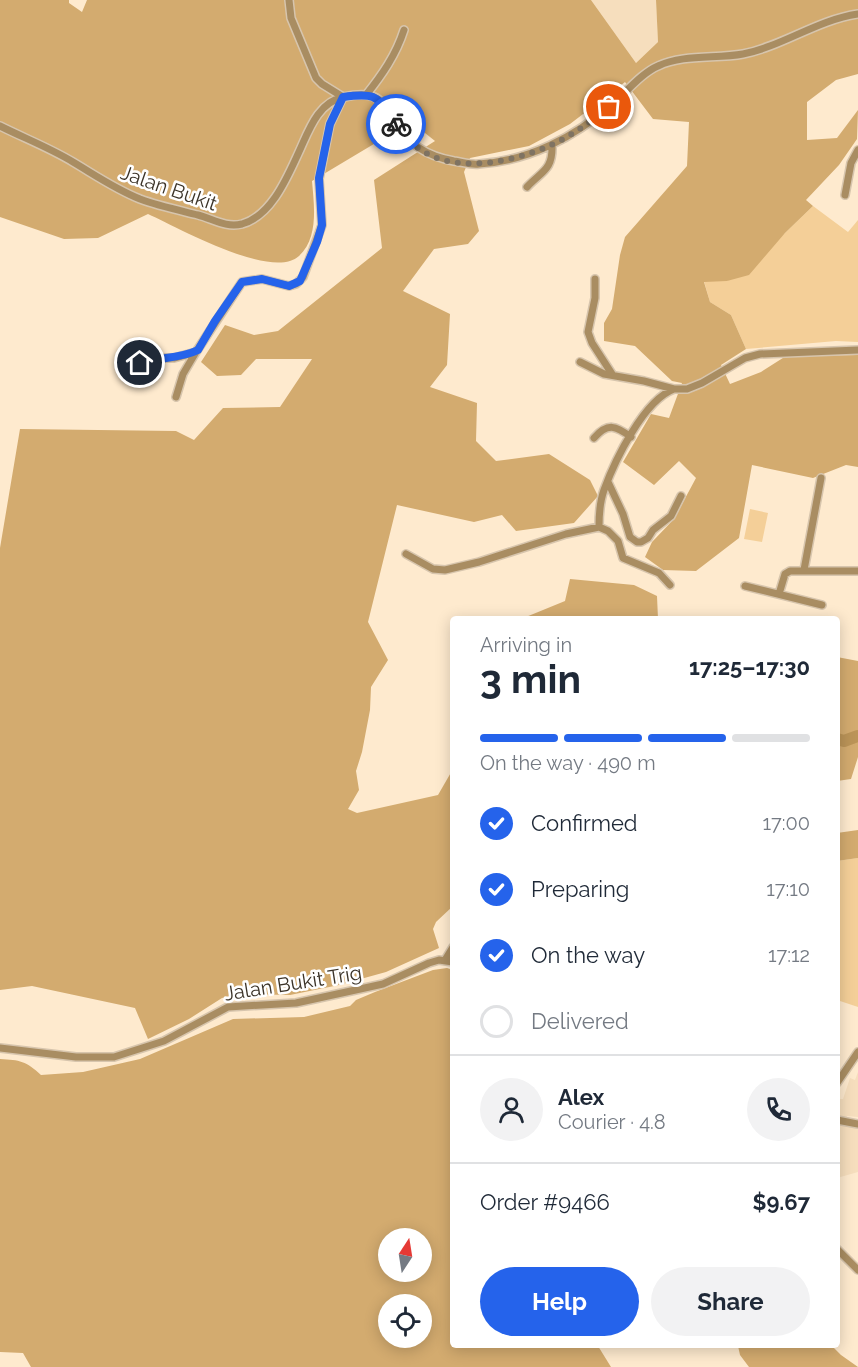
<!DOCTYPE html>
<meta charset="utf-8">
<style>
body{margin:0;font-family:Raleway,sans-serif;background:#f2f2f3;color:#1f2937;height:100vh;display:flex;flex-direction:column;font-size:22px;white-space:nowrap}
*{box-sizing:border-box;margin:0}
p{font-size:20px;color:#747a83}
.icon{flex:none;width:33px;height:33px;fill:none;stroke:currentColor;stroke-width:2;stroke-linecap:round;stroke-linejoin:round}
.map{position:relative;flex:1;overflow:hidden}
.panel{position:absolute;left:450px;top:616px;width:390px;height:732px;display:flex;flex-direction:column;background:#fff;border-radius:6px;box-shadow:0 3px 15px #0003}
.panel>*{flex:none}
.needle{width:39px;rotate:12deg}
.buttons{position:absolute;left:378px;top:1228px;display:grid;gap:12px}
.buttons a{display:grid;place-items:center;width:54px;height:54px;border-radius:50%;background:#fff;box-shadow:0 3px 15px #0003;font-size:30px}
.pin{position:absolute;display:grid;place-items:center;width:51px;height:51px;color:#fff;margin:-26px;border:3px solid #fff;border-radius:50%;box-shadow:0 2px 6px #0007}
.courier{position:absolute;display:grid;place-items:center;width:60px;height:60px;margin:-30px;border:4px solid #2563eb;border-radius:50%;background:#fff;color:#222;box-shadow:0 2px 8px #0007}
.headline em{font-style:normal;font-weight:700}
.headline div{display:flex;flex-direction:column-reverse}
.headline{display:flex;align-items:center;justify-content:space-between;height:102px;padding:0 30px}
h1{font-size:39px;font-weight:700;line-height:45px}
.bar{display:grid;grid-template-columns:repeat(4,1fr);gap:9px 6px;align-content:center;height:72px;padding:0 30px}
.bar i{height:8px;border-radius:4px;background:#e0e1e3}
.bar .current{background:#2563eb}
.bar p{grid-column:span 4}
.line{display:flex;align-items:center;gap:15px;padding:0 30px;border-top:2px solid #e0e1e3}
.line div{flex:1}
.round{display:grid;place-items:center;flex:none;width:63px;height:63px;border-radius:32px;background:#f2f2f3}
ol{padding:0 30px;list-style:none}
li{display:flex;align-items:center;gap:18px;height:66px}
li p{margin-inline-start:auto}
li .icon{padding:6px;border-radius:50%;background:#2563eb;color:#fff;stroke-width:4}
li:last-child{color:#747a83}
li i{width:33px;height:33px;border:3px solid #e0e1e3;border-radius:50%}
.cta{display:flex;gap:12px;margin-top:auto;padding:12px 30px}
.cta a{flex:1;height:69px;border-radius:36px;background:#2563eb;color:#fff;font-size:24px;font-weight:700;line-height:69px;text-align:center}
.cta a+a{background:#f2f2f3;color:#1f2937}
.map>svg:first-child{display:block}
</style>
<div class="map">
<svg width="858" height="1367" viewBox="0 0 858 1367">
<rect width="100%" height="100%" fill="#feeace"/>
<path fill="#f6debd" d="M591 0H656L658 42 636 63Z
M858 1072V1117L847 1116 846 1118 837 1115 840 1099H843L850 1078 855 1080Z
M837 1123 858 1126V1172L837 1178Z"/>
<path fill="#f4cf98" d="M813 206 848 232 858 220V342L836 341 746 349 731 315 710 302 704 281H727L785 233Z
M750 509 768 513 762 542 744 539Z
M858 858V1007L837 1000V861Z"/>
<path fill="#d3ab6f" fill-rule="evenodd" d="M0 0H69V3L82 12 87 0H591L636 63 658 42 656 0H858V74L836 80 807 102V140L837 138 858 110 857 139 839 165 806 200 813 206 785 233 749 275 727 281 704 282 710 302 731 315 746 349 721 365 730 384 761 372 786 356 858 355V467L846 465 813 478 752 465 739 538 696 571 663 570 645 557 652 542 674 519 696 478 679 461 654 485 623 462 651 414 669 418 682 383 672 381 635 346 604 341V323L612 309 620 255 625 237 687 166 689 122 653 119 625 82 570 124 529 146 470 158 464 172 479 231 468 244 434 249 403 291 450 314 447 365 430 387 477 403 476 441 496 461 549 454 590 480 598 496 574 523 516 531 502 515 474 522 397 505 368 622 388 660 371 687 370 710 362 752 356 771 359 790 348 809 357 813 438 795 453 769V906L436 922 433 929 439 948 386 972 339 985 290 995 239 994 222 998 189 1019 148 1039 135 1008 32 986 0 990V548L20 429 176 431 194 440 223 408 280 407 312 359H256L241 375 217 376 201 362 225 325 254 335 278 331 382 248 374 180 435 141 425 133 414 120 312 181C314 205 319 237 299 256 272 281 177 227 148 214L98 238 64 239 0 217Z
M570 579 634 585 657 596 658 619H521L565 601Z
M837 657 858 661V757L851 779 837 781Z
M858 830V858L837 861V833Z
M447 968 453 970V1346H598L611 1367H31L23 1353 0 1352V1059C20 1060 26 1061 41 1075L83 1072 140 1059 233 1019 304 1017 350 1006 356 1000 375 992 433 970ZM388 1239H422V1272H388ZM388 1305H422V1338H388Z
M738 1346H832L841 1355 858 1367H749L740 1355Z"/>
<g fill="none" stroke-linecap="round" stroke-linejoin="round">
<path stroke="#bb9458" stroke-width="12" d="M837 739 844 741 858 736"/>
<defs>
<path id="minor" d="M366 95C382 75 396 55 404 30
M0 126C24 138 50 148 73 162 95 175 115 189 140 199 159 206 178 210 198 215 213 219 226 228 242 224 271 216 287 178 298 154 308 133 317 102 344 97 353 95 365 93 374 97 384 101 387 112 393 120 408 144 426 156 454 161 462 162 470 165 479 164 528 161 575 137 611 105 626 93 640 74 658 66 683 54 716 59 743 54 783 46 817 20 858 14
M527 187C542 171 553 170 552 145
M845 195 851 163 858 150
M595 279V298L588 332 592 343 612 374
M580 362 604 374 644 381 674 389H687L702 383 745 358 760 354 858 350
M122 366 157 358H174L196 352 242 282 262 279 289 286 296 284 303 277 322 225 319 179 330 124 343 97 322 84 316 78 291 18 289 0
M176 397 183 374 196 352
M594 438C608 422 616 426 631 437
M608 482 623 514 630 537 637 542H641L648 538 653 530 671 516 681 496
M599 527C599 516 600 501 604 490 615 460 644 400 674 389
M406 554 433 569 445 570 479 562 566 534 599 527 608 531 618 541 623 558 659 573 670 585
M804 570 821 478
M745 586 822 605
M779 594 785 574 790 571H858
M445 960 453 947
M0 1048 76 1057H114L164 1041 228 1007 296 1003 383 984 429 963 439 960 453 962
M837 1083 858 1052
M837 1120 858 1124
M837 1249 858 1270"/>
</defs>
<use href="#minor" stroke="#d7c5ad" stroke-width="10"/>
<use href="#minor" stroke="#a98d62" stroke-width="7"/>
</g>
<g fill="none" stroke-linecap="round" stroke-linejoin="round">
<path stroke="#7f7362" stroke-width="6" stroke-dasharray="0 10.8" d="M396 124C403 133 409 142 418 148 455 175 513 162 551 145 572 136 591 121 609 107"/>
<path stroke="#2563eb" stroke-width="8" d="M140 363C159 357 180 359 198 350L215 321 242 282 262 279 289 286 300 281 317 242 322 225 319 178 330 124 343 97C381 92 376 98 396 124"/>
</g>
<g text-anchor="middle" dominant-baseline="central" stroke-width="5" stroke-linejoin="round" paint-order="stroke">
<g font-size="20" fill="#3b3328" stroke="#fff">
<text transform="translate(169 188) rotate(19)">Jalan Bukit</text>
<text transform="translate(293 983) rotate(-9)">Jalan Bukit Trig</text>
</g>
</g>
</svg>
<div class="buttons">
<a><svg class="needle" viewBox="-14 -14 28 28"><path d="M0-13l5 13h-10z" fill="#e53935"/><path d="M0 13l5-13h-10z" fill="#747a83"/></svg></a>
<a><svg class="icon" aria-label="locate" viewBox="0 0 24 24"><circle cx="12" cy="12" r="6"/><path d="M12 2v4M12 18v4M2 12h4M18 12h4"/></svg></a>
</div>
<div class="pin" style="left:609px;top:107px;background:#ea580c"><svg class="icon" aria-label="bag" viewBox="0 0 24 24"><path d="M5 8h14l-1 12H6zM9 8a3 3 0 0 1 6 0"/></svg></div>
<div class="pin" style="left:140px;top:363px;background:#1f2937"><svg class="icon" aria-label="home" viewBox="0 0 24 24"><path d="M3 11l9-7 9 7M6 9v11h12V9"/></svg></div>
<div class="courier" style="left:396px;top:124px"><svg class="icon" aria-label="bike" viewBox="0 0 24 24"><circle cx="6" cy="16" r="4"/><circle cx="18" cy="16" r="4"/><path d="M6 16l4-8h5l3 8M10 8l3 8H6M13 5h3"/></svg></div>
<section class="panel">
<div class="headline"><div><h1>3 min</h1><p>Arriving in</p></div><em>17:25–17:30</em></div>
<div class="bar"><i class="current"></i><i class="current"></i><i class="current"></i><i></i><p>On the way · 490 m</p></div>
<ol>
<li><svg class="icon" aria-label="check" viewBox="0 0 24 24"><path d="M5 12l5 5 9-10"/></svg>Confirmed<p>17:00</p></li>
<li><svg class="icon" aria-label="check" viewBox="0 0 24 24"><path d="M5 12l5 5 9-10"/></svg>Preparing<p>17:10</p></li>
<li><svg class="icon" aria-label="check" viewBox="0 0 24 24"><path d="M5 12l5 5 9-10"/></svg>On the way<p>17:12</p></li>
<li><i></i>Delivered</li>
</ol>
<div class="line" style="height:108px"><a class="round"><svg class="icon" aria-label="person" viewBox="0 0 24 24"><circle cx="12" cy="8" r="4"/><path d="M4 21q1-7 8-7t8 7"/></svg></a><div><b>Alex</b><p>Courier · 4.8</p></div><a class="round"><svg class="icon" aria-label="phone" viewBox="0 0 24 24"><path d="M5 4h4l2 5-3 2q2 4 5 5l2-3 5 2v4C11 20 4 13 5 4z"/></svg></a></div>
<div class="line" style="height:78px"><div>Order #9466</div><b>$9.67</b></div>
<div class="cta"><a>Help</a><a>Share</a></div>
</section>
</div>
